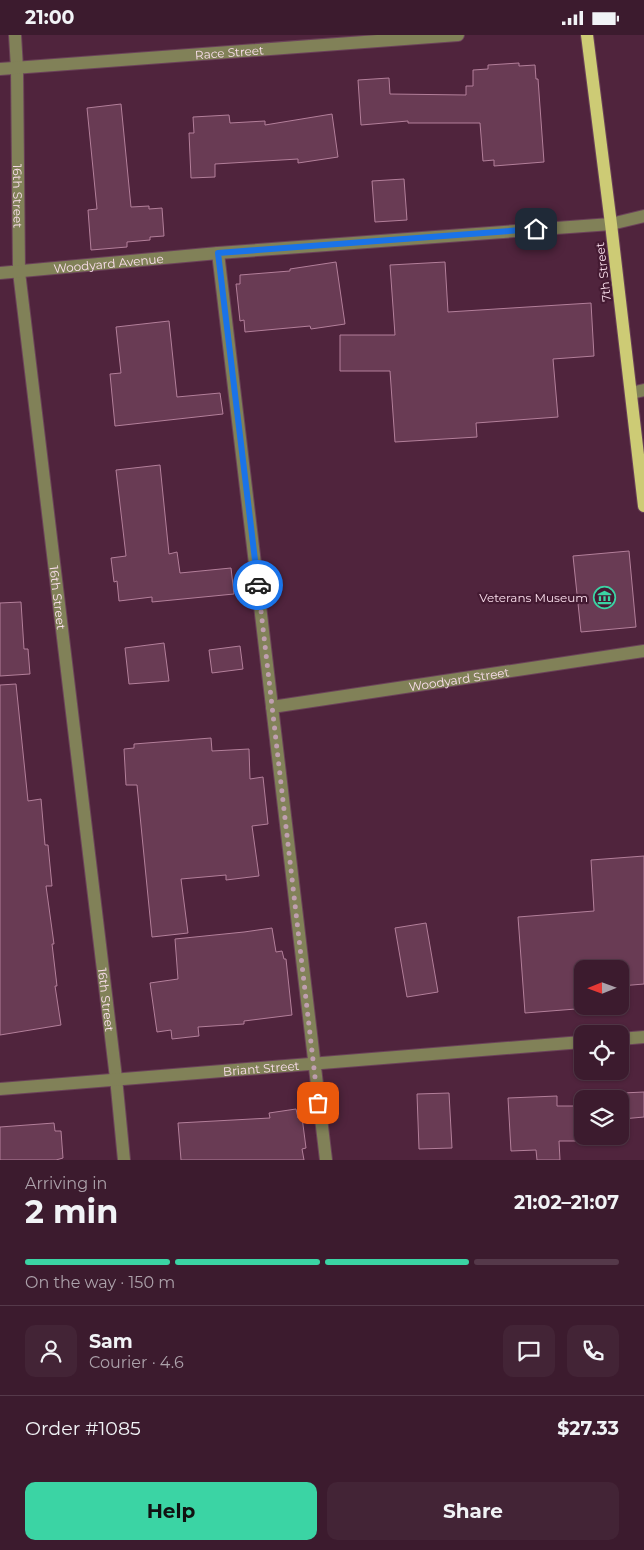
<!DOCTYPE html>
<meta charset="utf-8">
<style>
body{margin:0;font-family:Montserrat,sans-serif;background:#432436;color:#f1f3f6;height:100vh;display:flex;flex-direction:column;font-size:19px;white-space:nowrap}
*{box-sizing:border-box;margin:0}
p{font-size:16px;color:#aca1aa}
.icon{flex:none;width:28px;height:28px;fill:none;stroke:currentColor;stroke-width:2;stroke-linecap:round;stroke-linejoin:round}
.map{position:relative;height:1125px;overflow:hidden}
.sheet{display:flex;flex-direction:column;background:#3c1b2e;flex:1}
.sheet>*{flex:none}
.needle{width:32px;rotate:269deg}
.controls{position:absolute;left:574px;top:925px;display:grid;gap:10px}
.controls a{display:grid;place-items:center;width:55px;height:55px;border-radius:10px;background:#3c1b2e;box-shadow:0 1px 4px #0004,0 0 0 1px #55394a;font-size:25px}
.pin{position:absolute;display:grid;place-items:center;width:42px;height:42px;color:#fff;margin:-21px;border-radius:10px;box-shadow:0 2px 8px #0006}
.courier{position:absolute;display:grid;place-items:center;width:50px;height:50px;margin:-25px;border:4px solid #1a73e8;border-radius:50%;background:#fff;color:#222;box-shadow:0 1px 6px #0007}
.summary em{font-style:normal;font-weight:700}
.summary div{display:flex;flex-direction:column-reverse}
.summary{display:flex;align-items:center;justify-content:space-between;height:85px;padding:0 25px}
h1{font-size:32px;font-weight:700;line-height:38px}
.bar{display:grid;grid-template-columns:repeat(4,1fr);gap:8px 5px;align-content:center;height:60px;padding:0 25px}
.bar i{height:6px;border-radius:4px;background:#55394a}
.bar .current{background:#3bd4a4}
.bar p{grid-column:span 4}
.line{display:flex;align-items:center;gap:12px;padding:0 25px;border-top:1px solid #55394a}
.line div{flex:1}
.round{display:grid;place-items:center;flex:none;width:52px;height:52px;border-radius:10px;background:#432436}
.button{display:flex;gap:10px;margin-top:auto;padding:10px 25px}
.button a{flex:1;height:58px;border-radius:10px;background:#3bd4a4;color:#111;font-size:20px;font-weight:700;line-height:58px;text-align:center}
.button a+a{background:#432436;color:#f1f3f6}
.status{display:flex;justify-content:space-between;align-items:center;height:35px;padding:0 25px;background:#3c1b2e;direction:ltr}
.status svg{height:14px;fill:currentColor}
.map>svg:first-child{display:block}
</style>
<div class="status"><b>21:00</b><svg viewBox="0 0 49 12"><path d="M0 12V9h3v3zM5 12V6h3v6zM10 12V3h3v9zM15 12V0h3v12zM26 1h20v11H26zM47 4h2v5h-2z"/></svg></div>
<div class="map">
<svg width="644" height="1125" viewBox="0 0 644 1125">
<rect width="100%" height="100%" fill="#50243d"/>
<path fill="#693b54" stroke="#b37f9a" d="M519 28V31L535 30 536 44H538L544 127 494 131V125L483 126 480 88H408V86L361 90 358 45 389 43 390 59 466 60V51H473V35L488 34V30Z
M121 69 131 172 149 171V174L162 173 164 201 150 202V205L127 207V212L91 215 88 175 97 174 87 73Z
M332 79 338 122 298 128V124L215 129V142L191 143 189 98H194L193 82 229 80 230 88 265 86V90Z
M404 144 407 185 375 187 372 146Z
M336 227 345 289 311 294 310 291 245 297 244 285 240 286 236 249H240V240L290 236V234Z
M445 227 448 277 591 268 594 321 553 324 558 382 476 388 477 402 395 407 390 336H340V300H395L390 230Z
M169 286 177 362 220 358 223 379 115 391 110 339 121 338 116 292Z
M160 430 169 519 177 517 180 538 231 533 234 559 152 567V562L119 566 117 546 114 547 111 523 126 521 116 435Z
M629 516 636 592 581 597 573 521Z
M21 567 24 614H28L30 639 0 641V568Z
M164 608 169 646 129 649 125 613Z
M240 611 243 634 212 638 209 615Z
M16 649 28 766 41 764 45 810H48L52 851H46L54 909H52L57 951H55L61 990 0 1000V650Z
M211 703 212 716 249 714 250 744 263 742 268 789 252 791 259 841 226 845V840L181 844 188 898 152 902 137 750H126L124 714 134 713V709Z
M644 821V949L620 951V934H582V971H601V972L525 978 518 882 594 876 591 825Z
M426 888 438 957 407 962 395 893Z
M272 893 276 917 282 916 284 924H286L292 980 244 986V989L198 992 199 1001 172 1004 171 995 157 997 150 948 178 944 175 904 244 897Z
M644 1057V1082L622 1084V1106H559L560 1125H537L536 1115 511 1116 508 1063 557 1061V1071H582V1101H620V1064H602L601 1059Z
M449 1058 452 1113 419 1114 417 1059Z
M296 1074 298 1083 302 1082 306 1113 302 1114 304 1125H181L178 1088 270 1083 269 1078Z
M54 1088 55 1096H61L63 1123 56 1125H0V1092Z"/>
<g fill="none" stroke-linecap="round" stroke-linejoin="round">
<defs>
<g id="minor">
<path id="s1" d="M15 0 17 33 19 237 116 1043 124 1125"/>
<path id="s2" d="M0 34 458 0"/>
<path d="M218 218 326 1125"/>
<path id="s3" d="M0 238 218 218 611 189 644 181"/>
<path d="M631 358 644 355"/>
<path id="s4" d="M272 672 644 616"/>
<path d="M620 1004 644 1002"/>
<path id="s5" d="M0 1054 582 1007"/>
</g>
<path id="major" d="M587 0 611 189 644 471"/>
</defs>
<use href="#minor" stroke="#6b4259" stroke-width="14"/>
<use href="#major" stroke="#6b4259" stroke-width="14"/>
<use href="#minor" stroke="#818158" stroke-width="12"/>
<use href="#major" stroke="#cdcb75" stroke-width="12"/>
</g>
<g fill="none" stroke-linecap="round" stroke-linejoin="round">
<path stroke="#bf9eaf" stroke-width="5" stroke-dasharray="0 9" d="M258 550 318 1068"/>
<path stroke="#1a73e8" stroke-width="6" d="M258 550 218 218 536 194"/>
</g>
<defs>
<symbol id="museum-ring" viewBox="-11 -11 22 22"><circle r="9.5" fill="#441a32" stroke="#3bd4a4" stroke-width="1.5"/><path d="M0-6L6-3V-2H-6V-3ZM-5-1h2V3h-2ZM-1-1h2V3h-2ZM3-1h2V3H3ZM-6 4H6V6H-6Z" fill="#3bd4a4"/></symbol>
</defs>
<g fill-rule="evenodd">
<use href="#museum-ring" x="592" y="550" width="25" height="25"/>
</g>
<g text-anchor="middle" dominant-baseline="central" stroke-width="4.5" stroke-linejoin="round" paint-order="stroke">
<g font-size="12" fill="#fbdfed" stroke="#441a32">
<text stroke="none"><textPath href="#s2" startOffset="230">Race Street</textPath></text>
<text stroke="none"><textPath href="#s1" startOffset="161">16th Street</textPath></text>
<text stroke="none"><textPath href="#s3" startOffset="109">Woodyard Avenue</textPath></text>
<text transform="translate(603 237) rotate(-97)">7th Street</text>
<text stroke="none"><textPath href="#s1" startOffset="565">16th Street</textPath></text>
<text stroke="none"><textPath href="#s4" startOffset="189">Woodyard Street</textPath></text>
<text stroke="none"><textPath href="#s1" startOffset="970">16th Street</textPath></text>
<text stroke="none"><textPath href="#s5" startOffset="262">Briant Street</textPath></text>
</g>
<g font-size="12" fill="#fbdfed" stroke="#441a32" text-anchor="end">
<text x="588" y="562">Veterans Museum</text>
</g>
</g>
</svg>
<div class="controls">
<a><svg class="needle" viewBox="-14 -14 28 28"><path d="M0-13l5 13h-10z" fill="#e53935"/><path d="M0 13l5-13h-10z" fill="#aca1aa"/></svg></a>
<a><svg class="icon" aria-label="locate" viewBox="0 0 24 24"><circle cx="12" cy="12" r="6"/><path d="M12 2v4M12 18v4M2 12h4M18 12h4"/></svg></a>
<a><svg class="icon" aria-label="layers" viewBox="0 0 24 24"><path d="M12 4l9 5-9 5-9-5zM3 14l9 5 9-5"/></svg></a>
</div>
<div class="pin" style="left:318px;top:1068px;background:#ea580c"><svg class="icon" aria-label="bag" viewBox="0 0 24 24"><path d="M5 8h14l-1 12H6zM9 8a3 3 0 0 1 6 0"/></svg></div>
<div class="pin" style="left:536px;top:194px;background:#1f2937"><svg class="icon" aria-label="home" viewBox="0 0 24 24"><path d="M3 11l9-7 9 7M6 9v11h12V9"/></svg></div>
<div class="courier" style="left:258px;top:550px"><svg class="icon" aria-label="car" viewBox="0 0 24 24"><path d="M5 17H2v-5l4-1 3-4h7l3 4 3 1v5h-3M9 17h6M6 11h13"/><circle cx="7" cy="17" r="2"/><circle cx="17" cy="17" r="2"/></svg></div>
</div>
<section class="sheet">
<div class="summary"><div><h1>2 min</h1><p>Arriving in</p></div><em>21:02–21:07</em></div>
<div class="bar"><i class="current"></i><i class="current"></i><i class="current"></i><i></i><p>On the way · 150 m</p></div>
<div class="line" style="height:90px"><a class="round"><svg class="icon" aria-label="person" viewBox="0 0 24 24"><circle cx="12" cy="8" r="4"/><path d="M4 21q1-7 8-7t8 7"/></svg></a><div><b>Sam</b><p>Courier · 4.6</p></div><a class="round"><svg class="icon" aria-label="chat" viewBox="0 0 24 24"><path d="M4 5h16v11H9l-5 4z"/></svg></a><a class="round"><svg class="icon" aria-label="phone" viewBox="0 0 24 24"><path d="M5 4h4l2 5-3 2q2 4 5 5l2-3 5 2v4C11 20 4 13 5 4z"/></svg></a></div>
<div class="line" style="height:65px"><div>Order #1085</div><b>$27.33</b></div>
<div class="button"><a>Help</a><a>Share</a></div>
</section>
